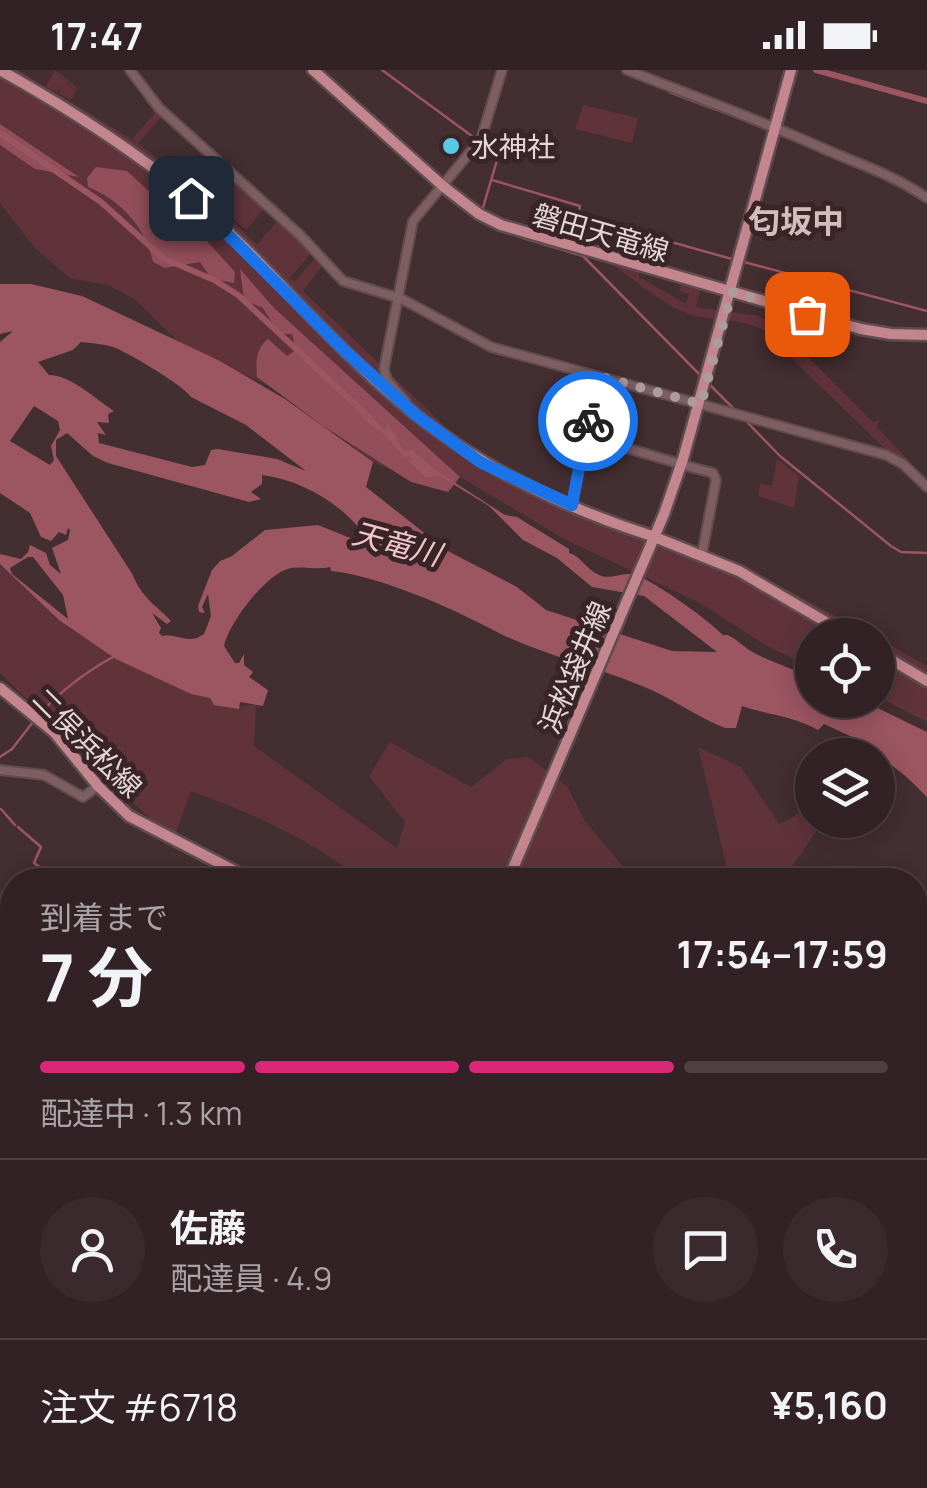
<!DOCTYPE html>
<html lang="ja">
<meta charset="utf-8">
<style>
body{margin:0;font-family:Manrope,"Noto Sans JP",sans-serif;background:#3a2a2d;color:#f1f3f6;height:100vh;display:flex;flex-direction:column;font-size:38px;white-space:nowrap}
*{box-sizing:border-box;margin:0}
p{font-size:32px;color:#a8a4a7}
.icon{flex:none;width:55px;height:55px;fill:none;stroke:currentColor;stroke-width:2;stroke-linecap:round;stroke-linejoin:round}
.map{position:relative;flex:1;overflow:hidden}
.details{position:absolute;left:0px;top:798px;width:928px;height:622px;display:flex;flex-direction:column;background:#322225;border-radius:40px 40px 0 0;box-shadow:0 5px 25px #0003,0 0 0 2px #4d3f42}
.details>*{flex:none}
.buttons{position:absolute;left:795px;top:548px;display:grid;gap:20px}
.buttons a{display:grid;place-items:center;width:100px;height:100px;border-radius:50%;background:#322225;box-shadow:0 5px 25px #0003,0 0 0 2px #4d3f42;font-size:50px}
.pin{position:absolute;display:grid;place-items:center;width:85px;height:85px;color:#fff;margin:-42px;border-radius:20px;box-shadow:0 5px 15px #0006}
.courier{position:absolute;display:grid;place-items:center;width:100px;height:100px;margin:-50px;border:8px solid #1a73e8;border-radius:50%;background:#fff;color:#222;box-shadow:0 2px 12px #0007}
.summary em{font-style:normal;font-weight:700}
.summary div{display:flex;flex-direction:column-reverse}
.summary{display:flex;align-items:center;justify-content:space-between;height:170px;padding:0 40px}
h1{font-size:65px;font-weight:700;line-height:75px}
.bar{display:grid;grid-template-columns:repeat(4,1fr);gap:15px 10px;align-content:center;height:120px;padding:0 40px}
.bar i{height:12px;border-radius:8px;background:#4d3f42}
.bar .active{background:#db2777}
.bar p{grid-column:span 4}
.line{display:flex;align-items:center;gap:25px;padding:0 40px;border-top:2px solid #4d3f42}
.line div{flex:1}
.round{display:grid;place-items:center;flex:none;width:105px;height:105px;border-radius:52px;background:#3a2a2d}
.status{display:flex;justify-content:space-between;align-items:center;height:70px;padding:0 50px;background:#322225;direction:ltr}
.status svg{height:28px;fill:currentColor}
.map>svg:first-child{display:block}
</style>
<div class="status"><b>17:47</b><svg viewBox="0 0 49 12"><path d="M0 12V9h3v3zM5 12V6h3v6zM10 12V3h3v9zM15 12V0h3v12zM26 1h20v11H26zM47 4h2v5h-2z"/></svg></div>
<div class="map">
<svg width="927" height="1418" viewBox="0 0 927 1418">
<rect width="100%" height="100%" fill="#432e31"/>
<path fill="#60333b" d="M0 0H18L45 17 55 0 69 11 67 16 72 12 77 18 71 30 58 23 64 15 57 22 46 17 135 71 133 68 157 40 163 45 138 73 225 143 257 175 278 150 312 182 290 208 294 212 316 187 324 194 303 221 449 360 485 384 516 414 789 521 872 565H812V598L765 575 700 533 564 469 460 407 432 417 373 392 275 319 181 274 134 229 108 215 69 208 34 177 0 133Z
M583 35 638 48 632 73 575 59Z
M232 108 265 137 246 160 213 130Z
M612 194 640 200 639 207 681 231 686 233 689 224 679 221 682 211 701 217 696 237 759 246 775 255H772L768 264C749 247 716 252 692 245 663 236 637 211 612 194Z
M780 259 873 352 879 351 877 357 910 392 893 387 769 266Z
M777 389 799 406 794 438 758 426 760 414 772 415Z
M0 495 76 561 232 638 256 634 254 676 397 778 405 752 369 706 390 672 471 717 507 689 528 687 567 716 585 751 634 810H361C313 769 250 743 191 721L173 771 0 603Z
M878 568 927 596V652L878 627Z
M698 677 741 697 779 754 812 737 817 760 791 798 794 810H730Z
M915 974 927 990V1178L915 1169Z"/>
<path fill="#924e5a" d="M0 54 79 107 35 99 0 75Z
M96 97 127 101 164 135 195 158 235 202 234 213 212 209 200 192 165 198 153 192C145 157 122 131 88 117L87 108Z
M240 199 274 238 460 407 448 422 411 412 323 356 257 307C256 292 255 279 268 269L287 286 296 280 292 264H279L263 238 244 230Z"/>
<path fill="#9b5662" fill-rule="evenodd" d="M0 214H31L82 226 218 290 285 329 373 392 366 417 446 480 517 517 546 540 672 581 717 582 644 526 592 517 557 488 523 470 489 436 440 406 425 407 408 390 413 391 410 386 404 387 385 365 363 349 361 343 368 344 385 360 388 354 404 381 412 380 440 403 505 445 517 447 569 479V483C581 486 586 499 599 505 610 510 619 503 630 504 646 504 711 552 723 565H728C736 569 742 575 749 580 762 588 789 598 804 604L800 598 812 605V630H857L859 637 863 631 927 662V727C906 706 887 685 858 685L861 671 824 654 818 660C794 646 768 645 742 636L736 658H725C696 647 671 627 642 616 595 596 543 585 497 562 452 538 380 506 331 501L330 497C319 500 303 496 291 498 266 503 229 553 224 576L235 593H239L244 584V595L253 602 249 607 268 620 263 636 240 632 239 639 214 635 210 628 191 624 116 589 59 550 0 494V484L21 489 28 482 30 475 46 483 50 495 61 504 52 478 68 470 70 460 68 458 66 465 59 462 51 471 41 467 30 443 0 423V272L13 261 0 264ZM81 272C91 273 102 274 113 277 127 282 183 315 191 327L246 355 306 401 277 389 218 379 211 380 205 395 192 397 99 373 98 363 106 365 97 352 109 353 108 344 114 341C95 329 71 305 49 305L38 292 73 280ZM34 336 58 351 60 360 51 376 54 390 50 395 10 371ZM67 363 93 386 108 393 249 432 261 429 251 422 262 414V405C303 410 348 437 370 473L373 467 385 482 318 455 265 460 232 486 220 491 212 500 198 536 199 542 205 543 202 537 208 524 211 546 204 564C188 576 175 562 162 566L159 563 161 558 152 543 167 554 171 551C157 536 141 527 133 505L56 386V370ZM28 487H33L63 525 68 549 12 504 10 498Z"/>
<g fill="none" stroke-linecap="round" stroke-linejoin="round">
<path stroke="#9b5662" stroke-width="2.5" d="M382 0 476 69
M492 110 580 136 578 146 732 189
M482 141 500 80 483 74
M480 148 523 168 583 186 702 307
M744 192 927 241
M708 313 734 339
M743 348 780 386 891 476 901 482 927 483
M41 643C60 621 89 600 113 587
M0 687 12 679 33 652
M1 739 15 755
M18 757 41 777 34 793 54 807
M0 1088 6 1076H12
M385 1410 410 1418
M537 1418 539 1408"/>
<path stroke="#9b5662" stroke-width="6" d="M816 0 927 31
M671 21 716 38
M0 63 101 132 163 188 214 210 238 225 369 347
M0 986 12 998
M915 1330 927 1334
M557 1408 598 1418"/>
<defs>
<path id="minor" d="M130 0 159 38 301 166 343 211 402 229 491 277 886 385 903 394 927 417
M627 0C695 27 763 51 829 81 862 95 897 107 927 128
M406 332 387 310 384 299 413 151 481 69 502 0
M585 366 681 394
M683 395 713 403 716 410 702 484
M572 435 597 306
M0 700 44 705 83 727 98 716
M0 857 12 863
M0 1015 12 1023
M0 1038 12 1043
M0 1097 12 1102
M915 1281 927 1286
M915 1341 927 1344
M473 1408 510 1418
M641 1408 663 1418
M37 1418 42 1408
M377 1418 380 1408
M721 1418 724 1408"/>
<path id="major" d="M0 0C66 37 131 78 190 127 256 183 310 250 374 309 455 384 544 431 649 465
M313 0 444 117 479 144 501 155 861 259 891 264 927 265
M657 468 739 501 848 565
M878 582 927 611
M0 618 54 662 98 716 129 746 252 810
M508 810 664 444 683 389 791 0
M915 1190 927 1199
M0 1299 12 1303
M239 1408 260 1418
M281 1418 284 1408"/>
</defs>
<use href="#minor" stroke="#604c4f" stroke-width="12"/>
<use href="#major" stroke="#604c4f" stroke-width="15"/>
<use href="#minor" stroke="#7d5e62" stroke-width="8"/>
<use href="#major" stroke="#c3858e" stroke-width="10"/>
</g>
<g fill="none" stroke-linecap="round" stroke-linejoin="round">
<path stroke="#ac9c9e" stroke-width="10" stroke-dasharray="0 18" d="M588 351 598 306 701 334 732 222 807 244"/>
<path stroke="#1a73e8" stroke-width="12" d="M191 128 344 280 416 345 480 392 572 435 588 351"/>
</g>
<circle fill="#5bc7e7" stroke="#392427" stroke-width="4" cx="451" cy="76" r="10"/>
<g text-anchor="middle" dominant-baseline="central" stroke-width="10" stroke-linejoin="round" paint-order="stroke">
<g font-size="28" fill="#e5d7d9" stroke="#392427" text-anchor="start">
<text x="471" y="76">水神社</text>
</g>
<g font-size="28" fill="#e5d7d9" stroke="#392427">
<text transform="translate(601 162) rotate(16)">磐田天竜線</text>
<text transform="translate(574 597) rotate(-67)">浜松袋井線</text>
<text transform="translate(88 672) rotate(45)">二俣浜松線</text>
</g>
<g font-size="30" font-style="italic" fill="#f2c7cc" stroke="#392427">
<text transform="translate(397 473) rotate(15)">天竜川</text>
</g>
<g font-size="32" font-weight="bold" fill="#d6bbbe" stroke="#392427">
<text x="796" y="151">匂坂中</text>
</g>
</g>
</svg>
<div class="buttons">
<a><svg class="icon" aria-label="locate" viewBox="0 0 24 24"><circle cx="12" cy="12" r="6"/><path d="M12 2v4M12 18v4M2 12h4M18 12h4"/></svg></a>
<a><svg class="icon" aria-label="layers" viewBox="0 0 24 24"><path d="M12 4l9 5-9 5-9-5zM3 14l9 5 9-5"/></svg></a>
</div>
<div class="pin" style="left:807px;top:244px;background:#ea580c"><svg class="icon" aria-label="bag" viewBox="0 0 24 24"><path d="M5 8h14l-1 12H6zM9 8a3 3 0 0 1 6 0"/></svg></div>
<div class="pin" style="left:191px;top:128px;background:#1f2937"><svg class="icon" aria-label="home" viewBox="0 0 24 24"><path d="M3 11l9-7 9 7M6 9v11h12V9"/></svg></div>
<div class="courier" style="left:588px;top:351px"><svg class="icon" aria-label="bike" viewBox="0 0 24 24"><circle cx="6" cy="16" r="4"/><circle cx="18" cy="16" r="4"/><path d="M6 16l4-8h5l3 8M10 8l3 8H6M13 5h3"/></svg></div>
<section class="details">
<div class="summary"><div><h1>7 分</h1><p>到着まで</p></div><em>17:54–17:59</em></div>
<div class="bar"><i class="active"></i><i class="active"></i><i class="active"></i><i></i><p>配達中 · 1.3 km</p></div>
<div class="line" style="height:180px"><a class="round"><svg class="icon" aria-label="person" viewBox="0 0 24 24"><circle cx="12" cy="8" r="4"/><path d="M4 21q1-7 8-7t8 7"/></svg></a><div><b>佐藤</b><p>配達員 · 4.9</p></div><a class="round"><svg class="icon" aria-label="chat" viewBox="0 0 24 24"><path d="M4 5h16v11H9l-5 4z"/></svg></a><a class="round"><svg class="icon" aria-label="phone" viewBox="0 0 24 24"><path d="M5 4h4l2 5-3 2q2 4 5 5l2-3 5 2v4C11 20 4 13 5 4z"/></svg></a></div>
<div class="line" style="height:130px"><div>注文 #6718</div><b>¥5,160</b></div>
</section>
</div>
